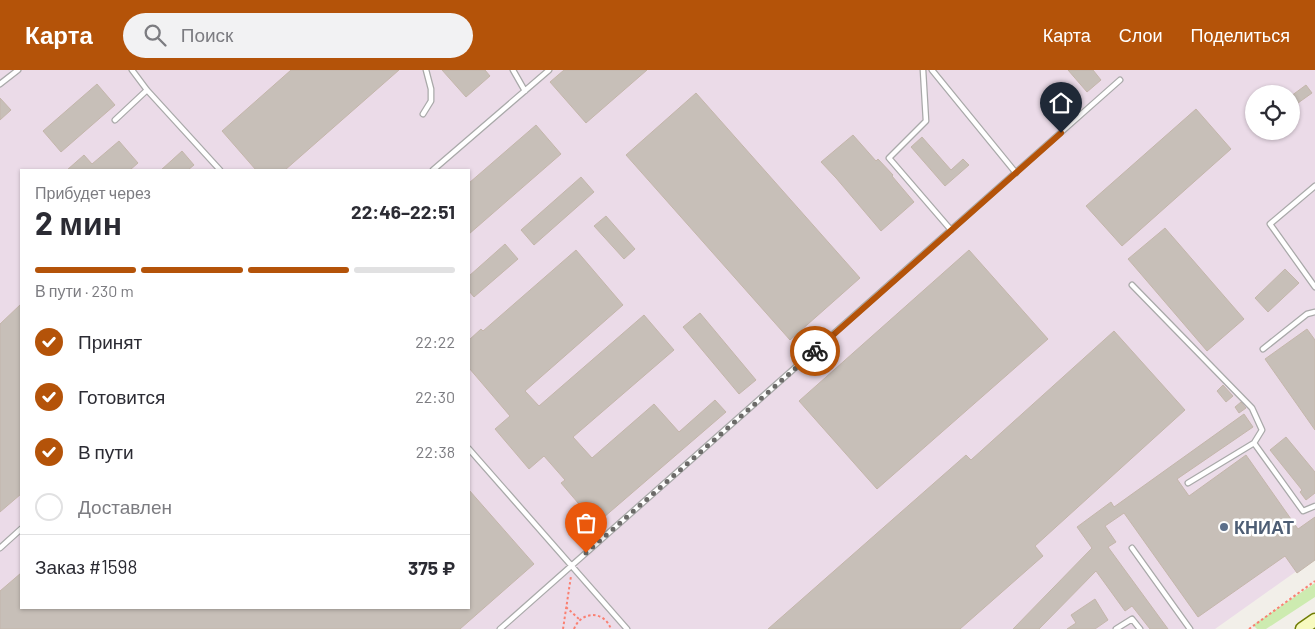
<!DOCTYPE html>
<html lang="ru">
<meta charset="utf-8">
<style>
body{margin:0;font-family:Barlow,sans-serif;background:#f2f2f3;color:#2b2b33;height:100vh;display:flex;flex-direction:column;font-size:19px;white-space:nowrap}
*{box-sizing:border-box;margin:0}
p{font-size:16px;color:#7c7c81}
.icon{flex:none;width:28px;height:28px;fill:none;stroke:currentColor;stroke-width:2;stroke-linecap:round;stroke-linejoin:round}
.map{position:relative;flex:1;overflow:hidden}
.side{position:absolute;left:20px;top:99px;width:450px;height:440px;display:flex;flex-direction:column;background:#fff;border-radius:0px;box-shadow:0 1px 4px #0004}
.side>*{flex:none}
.controls{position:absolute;left:1245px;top:15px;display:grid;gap:10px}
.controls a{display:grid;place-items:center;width:55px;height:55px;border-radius:50%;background:#fff;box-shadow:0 1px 4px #0004;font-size:25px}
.pin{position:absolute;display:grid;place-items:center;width:42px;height:42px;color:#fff;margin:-51px -21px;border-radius:50% 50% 50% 0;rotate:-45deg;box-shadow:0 0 5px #0007}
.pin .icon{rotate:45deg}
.courier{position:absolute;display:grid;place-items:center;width:50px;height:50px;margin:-25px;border:4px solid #b45309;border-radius:50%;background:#fff;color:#222;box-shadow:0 1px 6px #0007}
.overview em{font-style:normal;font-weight:700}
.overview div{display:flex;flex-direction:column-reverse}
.overview{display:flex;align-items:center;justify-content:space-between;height:85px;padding:0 15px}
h1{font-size:32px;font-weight:700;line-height:38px}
.bar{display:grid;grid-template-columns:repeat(4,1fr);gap:8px 5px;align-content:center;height:60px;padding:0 15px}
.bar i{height:6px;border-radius:4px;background:#e1e1e2}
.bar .active{background:#b45309}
.bar p{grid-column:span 4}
.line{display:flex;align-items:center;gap:12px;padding:0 15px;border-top:1px solid #e1e1e2}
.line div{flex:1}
ol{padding:0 15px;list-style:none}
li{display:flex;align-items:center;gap:15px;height:55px}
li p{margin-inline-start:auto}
li .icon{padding:5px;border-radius:50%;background:#b45309;color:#fff;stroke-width:4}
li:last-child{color:#7c7c81}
li i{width:28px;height:28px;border:2px solid #e1e1e2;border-radius:50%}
header{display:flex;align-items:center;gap:30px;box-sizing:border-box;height:70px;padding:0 25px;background:#b45309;color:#fff}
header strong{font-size:24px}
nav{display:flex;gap:28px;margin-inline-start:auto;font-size:18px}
.search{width:350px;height:45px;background:#f2f2f3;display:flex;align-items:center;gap:12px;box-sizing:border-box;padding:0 18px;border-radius:28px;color:#7c7c81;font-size:19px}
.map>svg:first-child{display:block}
</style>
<header>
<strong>Карта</strong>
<div class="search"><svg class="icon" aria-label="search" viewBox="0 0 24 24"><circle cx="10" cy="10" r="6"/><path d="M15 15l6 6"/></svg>Поиск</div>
<nav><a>Карта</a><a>Слои</a><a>Поделиться</a></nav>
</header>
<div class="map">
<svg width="1315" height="559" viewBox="0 0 1315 559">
<rect width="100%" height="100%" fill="#f2efe9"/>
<path fill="#ebdbe8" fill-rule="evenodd" d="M0 0H1315V488L1215 559H0ZM1254 24H1291V61H1254ZM21 100H469V538H21Z"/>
<path fill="#cdebb0" d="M1315 513V527L1266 559H1257L1253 555Z"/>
<path fill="#c7bfb8" stroke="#c4b6ab" d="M291 0H399L285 100H256L222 61Z
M442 0H485L490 6 466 27Z
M564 0H647L586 53 550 12Z
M1068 0H1093L1101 10 1087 22Z
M97 14 115 35 61 82 43 61Z
M1306 15 1312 23 1291 38V26Z
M696 23 860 208 790 270 626 85Z
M0 28 11 40 0 50Z
M1196 39 1231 79 1122 176 1086 136Z
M536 55 561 84 469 164V113Z
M853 65 876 91 878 89 893 105 892 106 914 132 881 161 836 108 821 92Z
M922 67 951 100 963 89 969 95 945 116 911 77Z
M119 71 138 93 130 100H67L84 85 92 94Z
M182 81 194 95 188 100H161Z
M581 107 594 122 534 175 521 160Z
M606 146 635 179 624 189 594 156Z
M1165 158 1244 249 1207 281 1128 189Z
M505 174 518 189 474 227 469 221V206Z
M576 180 623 235 525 321 539 336 644 245 674 280 573 367 592 388 654 334 679 362 715 330 726 342 596 454 561 413 565 410 544 386 529 399 495 359 510 346 469 298V270L481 259 483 261Z
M969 180 1048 269 877 419 799 331Z
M1285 199 1299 213 1268 242 1255 228Z
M21 234V424L0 442V254Z
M700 243 756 310 739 324 683 257Z
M1307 259 1315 270V360L1265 289Z
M1114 261 1185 340 1035 476 1043 486 960 559H768L966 385 971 390Z
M1223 315 1233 326 1226 332 1217 321Z
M1241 332 1246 338 1239 343 1235 337Z
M1244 344 1253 357 1177 409 1189 426 1246 385 1298 459 1315 447V490L1297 503 1285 486 1198 547 1124 443 1105 456 1116 472 1108 477 1168 559H1150L1132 536 1125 541 1096 501 1039 559H1013L1092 478 1077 457 1111 432 1114 437Z
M1286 367 1315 402V423L1306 430 1300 422 1302 420 1270 380Z
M469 420 534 494 460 559H0V521L21 503V538H469Z
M1095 529 1108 550 1095 559H1067L1076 553 1071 545Z"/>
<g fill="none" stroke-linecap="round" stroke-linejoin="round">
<defs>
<path id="service" d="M132 0 147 20 220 100
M513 0 525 21
M923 0 926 51 889 88 951 160
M932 0 1016 103
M0 14 18 0
M423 44 431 31V19L426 0
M115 50 147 20
M433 100 549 0
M1315 116 1270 154 1315 217
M1132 215 1252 338 1262 360 1254 373 1303 441 1315 436
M1263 279 1307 244 1315 242
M469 379 627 559
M1188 413 1254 373
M0 478 21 459
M1132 478 1190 559
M500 559 1120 10
M1116 559 1132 549 1140 559"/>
<path id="secondary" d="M1302 559 1315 550"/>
</defs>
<use href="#service" stroke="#a9a9a9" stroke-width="7"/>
<use href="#secondary" stroke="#707d05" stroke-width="15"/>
<path stroke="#fa8072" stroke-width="2" stroke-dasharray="2.5 2.5" stroke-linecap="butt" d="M566 537 579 549
M563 559 571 506
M574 559C581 541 604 540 611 559
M1249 559 1315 511"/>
<use href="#service" stroke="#fff" stroke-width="4.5"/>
<use href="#secondary" stroke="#f7fabf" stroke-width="12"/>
</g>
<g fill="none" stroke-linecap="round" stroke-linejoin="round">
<path stroke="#6b6a68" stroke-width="5" stroke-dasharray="0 9" d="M586 483 815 281"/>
<path stroke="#b45309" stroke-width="6" d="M815 281 1061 63"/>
</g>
<circle fill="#5c6f8a" stroke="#fff" stroke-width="2" cx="1224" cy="457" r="5"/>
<g text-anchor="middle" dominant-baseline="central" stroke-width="5" stroke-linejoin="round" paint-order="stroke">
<g font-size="18" font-weight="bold" fill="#4e5e75" stroke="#fff" text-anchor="start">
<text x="1234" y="457">КНИАТ</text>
</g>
</g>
</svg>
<div class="controls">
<a><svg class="icon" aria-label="locate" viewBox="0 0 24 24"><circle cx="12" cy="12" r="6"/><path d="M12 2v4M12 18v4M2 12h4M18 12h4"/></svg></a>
</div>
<div class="pin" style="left:586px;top:483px;background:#ea580c"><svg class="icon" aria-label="bag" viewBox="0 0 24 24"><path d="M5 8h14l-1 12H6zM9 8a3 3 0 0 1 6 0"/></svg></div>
<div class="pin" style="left:1061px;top:63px;background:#1f2937"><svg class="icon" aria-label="home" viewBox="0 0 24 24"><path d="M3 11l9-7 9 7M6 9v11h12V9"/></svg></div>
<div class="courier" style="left:815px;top:281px"><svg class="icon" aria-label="bike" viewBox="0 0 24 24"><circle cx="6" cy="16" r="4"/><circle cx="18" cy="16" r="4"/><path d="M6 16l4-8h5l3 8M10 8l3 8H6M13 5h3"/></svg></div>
<section class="side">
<div class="overview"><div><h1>2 мин</h1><p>Прибудет через</p></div><em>22:46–22:51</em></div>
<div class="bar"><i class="active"></i><i class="active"></i><i class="active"></i><i></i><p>В пути · 230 m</p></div>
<ol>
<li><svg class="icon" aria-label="check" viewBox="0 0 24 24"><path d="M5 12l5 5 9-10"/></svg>Принят<p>22:22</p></li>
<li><svg class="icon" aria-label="check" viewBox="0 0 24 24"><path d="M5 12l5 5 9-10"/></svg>Готовится<p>22:30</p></li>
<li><svg class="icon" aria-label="check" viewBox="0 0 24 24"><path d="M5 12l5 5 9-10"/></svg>В пути<p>22:38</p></li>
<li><i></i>Доставлен</li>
</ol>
<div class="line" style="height:65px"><div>Заказ #1598</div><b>375 ₽</b></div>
</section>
</div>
